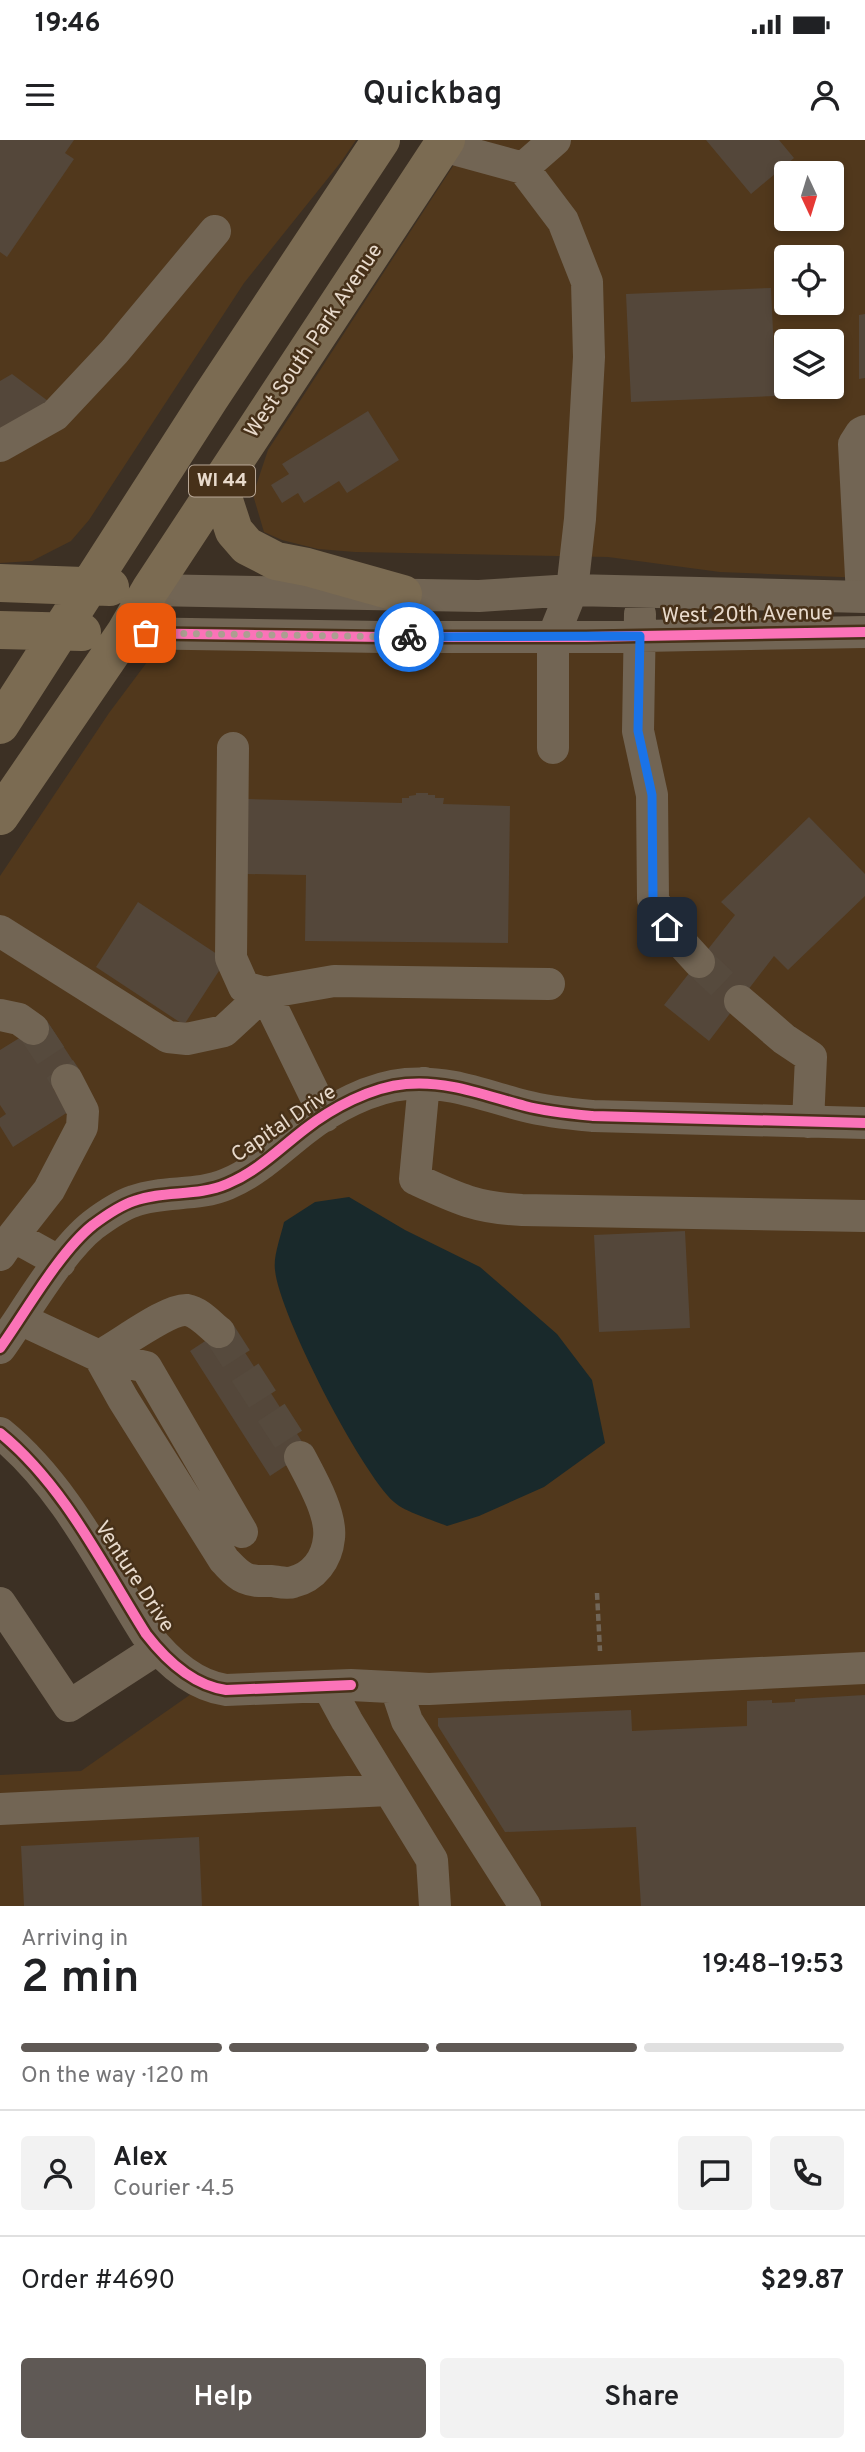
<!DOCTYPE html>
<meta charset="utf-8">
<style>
body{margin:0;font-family:Overpass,sans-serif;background:#f2f2f2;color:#202124;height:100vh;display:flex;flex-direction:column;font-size:26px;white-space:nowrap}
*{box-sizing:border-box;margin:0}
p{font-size:23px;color:#757577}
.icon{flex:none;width:38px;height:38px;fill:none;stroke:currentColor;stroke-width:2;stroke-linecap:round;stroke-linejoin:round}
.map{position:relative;height:1766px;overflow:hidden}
.details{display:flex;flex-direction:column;background:#fff;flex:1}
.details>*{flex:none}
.needle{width:46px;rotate:176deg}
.tools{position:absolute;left:774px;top:21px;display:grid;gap:14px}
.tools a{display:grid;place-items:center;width:70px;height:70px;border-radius:7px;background:#fff;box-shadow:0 4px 10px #0003;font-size:35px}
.pin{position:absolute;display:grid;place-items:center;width:60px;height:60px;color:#fff;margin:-30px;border-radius:14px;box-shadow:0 4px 10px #0006}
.courier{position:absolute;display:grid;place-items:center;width:70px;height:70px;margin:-35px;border:5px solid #1a73e8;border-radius:50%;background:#fff;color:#222;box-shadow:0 2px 9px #0007}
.head em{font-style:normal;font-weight:600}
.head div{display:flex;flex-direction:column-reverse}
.head{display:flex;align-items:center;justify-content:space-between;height:119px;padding:0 21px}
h1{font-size:46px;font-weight:600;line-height:52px}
.bar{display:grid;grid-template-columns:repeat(4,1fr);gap:10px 7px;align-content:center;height:84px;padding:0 21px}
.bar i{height:9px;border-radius:5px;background:#e0e0e0}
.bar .selected{background:#5f5955}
.bar p{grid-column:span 4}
.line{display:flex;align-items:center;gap:18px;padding:0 21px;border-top:2px solid #e0e0e0}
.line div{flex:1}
.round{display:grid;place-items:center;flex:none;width:74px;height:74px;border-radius:7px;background:#f2f2f2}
.cta{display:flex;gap:14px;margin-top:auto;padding:14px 21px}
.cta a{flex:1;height:80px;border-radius:7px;background:#5f5955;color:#fff;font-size:28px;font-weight:600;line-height:80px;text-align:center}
.cta a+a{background:#f2f2f2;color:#202124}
.status{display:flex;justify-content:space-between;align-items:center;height:49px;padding:0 35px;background:#fff;direction:ltr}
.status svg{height:19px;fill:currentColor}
header{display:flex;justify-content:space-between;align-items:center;height:91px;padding:0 21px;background:#fff;font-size:32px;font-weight:600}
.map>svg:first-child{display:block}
</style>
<div class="status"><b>19:46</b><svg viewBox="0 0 49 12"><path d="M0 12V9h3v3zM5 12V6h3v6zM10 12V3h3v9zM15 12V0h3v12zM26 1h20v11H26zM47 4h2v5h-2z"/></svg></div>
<header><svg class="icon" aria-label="menu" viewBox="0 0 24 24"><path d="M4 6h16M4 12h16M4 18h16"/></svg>Quickbag<svg class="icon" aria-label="person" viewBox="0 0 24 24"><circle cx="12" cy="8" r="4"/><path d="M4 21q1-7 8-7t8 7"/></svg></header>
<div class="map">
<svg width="865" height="1766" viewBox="0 0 865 1766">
<rect width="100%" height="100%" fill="#3c3024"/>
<path fill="#51381c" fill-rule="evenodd" d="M0 0H356L341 22 244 143 89 380 71 401 32 421 0 423Z
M470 0H865V438L720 432 608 417 355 412 318 409 282 400 264 392 253 355 268 310ZM786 33H831V79H786ZM786 117H831V163H786ZM786 201H831V247H786Z
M865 493V1766H0V1635L81 1631 204 1545 0 1293V736L109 573 168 494Z"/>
<path fill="#19292b" d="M349 1057 405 1090 480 1127 557 1194 592 1240 605 1303 544 1347 479 1376 447 1386C433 1380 405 1372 394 1362 360 1331 279 1174 275 1130 273 1116 281 1096 284 1082L315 1062Z"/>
<path fill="#54473a" d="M0 0H74L65 13 74 19 7 117 0 112Z
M706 0H779L794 18 751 54Z
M771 148 776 256 631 262 626 154Z
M865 174V238L859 239V175Z
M12 234 52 264 0 293V241Z
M368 271 399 320 347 353 339 341 304 363 298 353 282 363 271 345 289 334 282 324Z
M416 653H428V655H435V658H444L443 664 510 666 508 803 305 801 306 735 247 734 221 667 248 668V659L402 663V658H409V656L416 655Z
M809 677 865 734V756L788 830 774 816 709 901 664 865 735 775 721 762Z
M138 762 226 820 184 885 96 827Z
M47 881 80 932 53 948 68 972 13 1007 0 986V978L6 974 0 965V910Z
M685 1091 690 1188 599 1192 594 1095Z
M228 1186 308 1311 270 1336 190 1211Z
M865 1555V1766H641L636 1687 505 1692 438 1586V1578L631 1570 632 1591 747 1586V1561L772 1560V1563L795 1562V1559Z
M199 1697 202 1766H24L21 1706Z"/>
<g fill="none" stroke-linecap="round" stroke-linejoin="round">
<path stroke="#564a3d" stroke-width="32" stroke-dasharray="32 16" stroke-linecap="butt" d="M699 822 740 861
M33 889 67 940
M219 1192 300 1317"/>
<path stroke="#716658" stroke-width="4.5" stroke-dasharray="7 3.5" stroke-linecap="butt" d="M597 1453 600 1511"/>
<path stroke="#726554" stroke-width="32" d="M443 6 523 28 555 0
M523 28 563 81 587 142 589 217 580 379 572 450 553 497V608
M0 306 55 275 115 211 215 91
M150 450 479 456 572 450 865 457
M862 456 854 304 861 293 865 291
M640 474 638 591 652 655 653 759 667 787 699 822
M125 493 383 497H586L865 492
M233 608 231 818 244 847 265 853
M0 791 168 897 187 899 224 891 265 853
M740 861 784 899 811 917 808 982
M0 875 19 879 33 889
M424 943 415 1039C456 1058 476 1068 522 1070L865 1076
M325 976 265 853 334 841 549 844
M13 1096 49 1050 82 987 83 971 67 940
M0 1115 13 1096 60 1122
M20 1179 99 1216 146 1227 242 1392
M219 1192C210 1185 199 1172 187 1170 168 1168 119 1206 99 1216L123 1259 224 1420C231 1427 236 1434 245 1438 254 1442 262 1441 272 1441 279 1442 287 1444 293 1442 314 1437 327 1419 329 1398 332 1374 311 1338 300 1317
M0 1208C25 1173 60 1111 93 1085 105 1076 119 1066 134 1061 164 1050 197 1057 227 1044 258 1031 279 1009 305 989 332 968 371 947 406 944 448 940 486 956 525 966 548 972 571 974 593 976L865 983
M0 1293C64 1345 102 1424 146 1494 166 1520 192 1545 226 1550L351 1545 429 1549 865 1528
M0 1463 69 1566 157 1509
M328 1546 347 1581 432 1720 435 1766
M396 1548 407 1581 525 1766
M0 1669 389 1650"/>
<path stroke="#7b6b52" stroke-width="38" d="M219 345 234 391 247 406 276 421 307 427 403 454
M0 443 110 447
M0 490 82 492
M0 585 210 258 381 0
M0 676 125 493 150 450 446 0"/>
<defs>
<path id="cycleway" d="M125 493 383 497H586L865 492
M0 1208C25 1173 60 1111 93 1085 105 1076 119 1066 134 1061 164 1050 197 1057 227 1044 258 1031 279 1009 305 989 332 968 371 947 406 944 448 940 486 956 525 966 548 972 571 974 593 976L865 983
M0 1293C64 1345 102 1424 146 1494 166 1520 192 1545 226 1550L351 1545"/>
</defs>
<use href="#cycleway" stroke="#473119" stroke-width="15"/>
<use href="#cycleway" stroke="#fb73b8" stroke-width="10"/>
</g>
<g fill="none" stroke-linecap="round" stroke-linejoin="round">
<path stroke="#ac9e91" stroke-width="7" stroke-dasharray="0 12.6" d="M146 493 409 497"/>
<path stroke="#1a73e8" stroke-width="9" d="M409 497 640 496 638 591 652 655 653 759 667 787"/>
</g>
<g text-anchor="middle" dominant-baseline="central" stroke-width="5" stroke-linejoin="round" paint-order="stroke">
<rect fill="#473119" stroke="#b8a796" stroke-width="2" x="189" y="325.5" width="66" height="31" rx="5"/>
<g font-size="19" font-weight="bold" fill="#e8dacc">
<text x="222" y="341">WI 44</text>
</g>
<g font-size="21" fill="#e8dacc" stroke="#473119">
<text transform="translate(314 201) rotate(-56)">West South Park Avenue</text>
<text transform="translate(747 475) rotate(-1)">West 20th Avenue</text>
<text transform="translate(284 984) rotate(-34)">Capital Drive</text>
<text transform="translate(134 1437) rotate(57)">Venture Drive</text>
</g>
</g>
</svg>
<div class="tools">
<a><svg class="needle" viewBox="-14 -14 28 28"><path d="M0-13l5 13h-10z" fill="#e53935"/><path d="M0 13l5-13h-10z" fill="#757577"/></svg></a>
<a><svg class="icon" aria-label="locate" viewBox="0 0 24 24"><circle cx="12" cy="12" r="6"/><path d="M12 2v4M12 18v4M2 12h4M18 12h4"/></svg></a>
<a><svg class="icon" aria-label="layers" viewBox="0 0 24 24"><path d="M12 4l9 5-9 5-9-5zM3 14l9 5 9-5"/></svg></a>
</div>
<div class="pin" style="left:146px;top:493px;background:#ea580c"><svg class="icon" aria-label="bag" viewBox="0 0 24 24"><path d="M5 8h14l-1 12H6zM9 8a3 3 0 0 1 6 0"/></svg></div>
<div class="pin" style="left:667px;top:787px;background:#1f2937"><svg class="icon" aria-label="home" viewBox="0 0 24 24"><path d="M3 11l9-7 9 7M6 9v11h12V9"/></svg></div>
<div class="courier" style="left:409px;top:497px"><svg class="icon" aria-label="bike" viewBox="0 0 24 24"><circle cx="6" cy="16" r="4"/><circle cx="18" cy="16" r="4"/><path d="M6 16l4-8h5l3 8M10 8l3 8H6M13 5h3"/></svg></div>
</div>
<section class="details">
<div class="head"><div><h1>2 min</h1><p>Arriving in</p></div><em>19:48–19:53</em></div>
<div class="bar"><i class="selected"></i><i class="selected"></i><i class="selected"></i><i></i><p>On the way · 120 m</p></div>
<div class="line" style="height:126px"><a class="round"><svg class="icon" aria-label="person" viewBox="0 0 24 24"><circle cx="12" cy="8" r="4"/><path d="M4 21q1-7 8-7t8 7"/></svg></a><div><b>Alex</b><p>Courier · 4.5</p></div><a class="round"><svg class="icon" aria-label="chat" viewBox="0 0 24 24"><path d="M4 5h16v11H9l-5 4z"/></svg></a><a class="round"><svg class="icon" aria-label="phone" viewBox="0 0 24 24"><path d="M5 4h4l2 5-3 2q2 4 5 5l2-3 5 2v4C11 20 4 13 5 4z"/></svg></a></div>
<div class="line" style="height:91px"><div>Order #4690</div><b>$29.87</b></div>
<div class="cta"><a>Help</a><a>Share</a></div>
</section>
